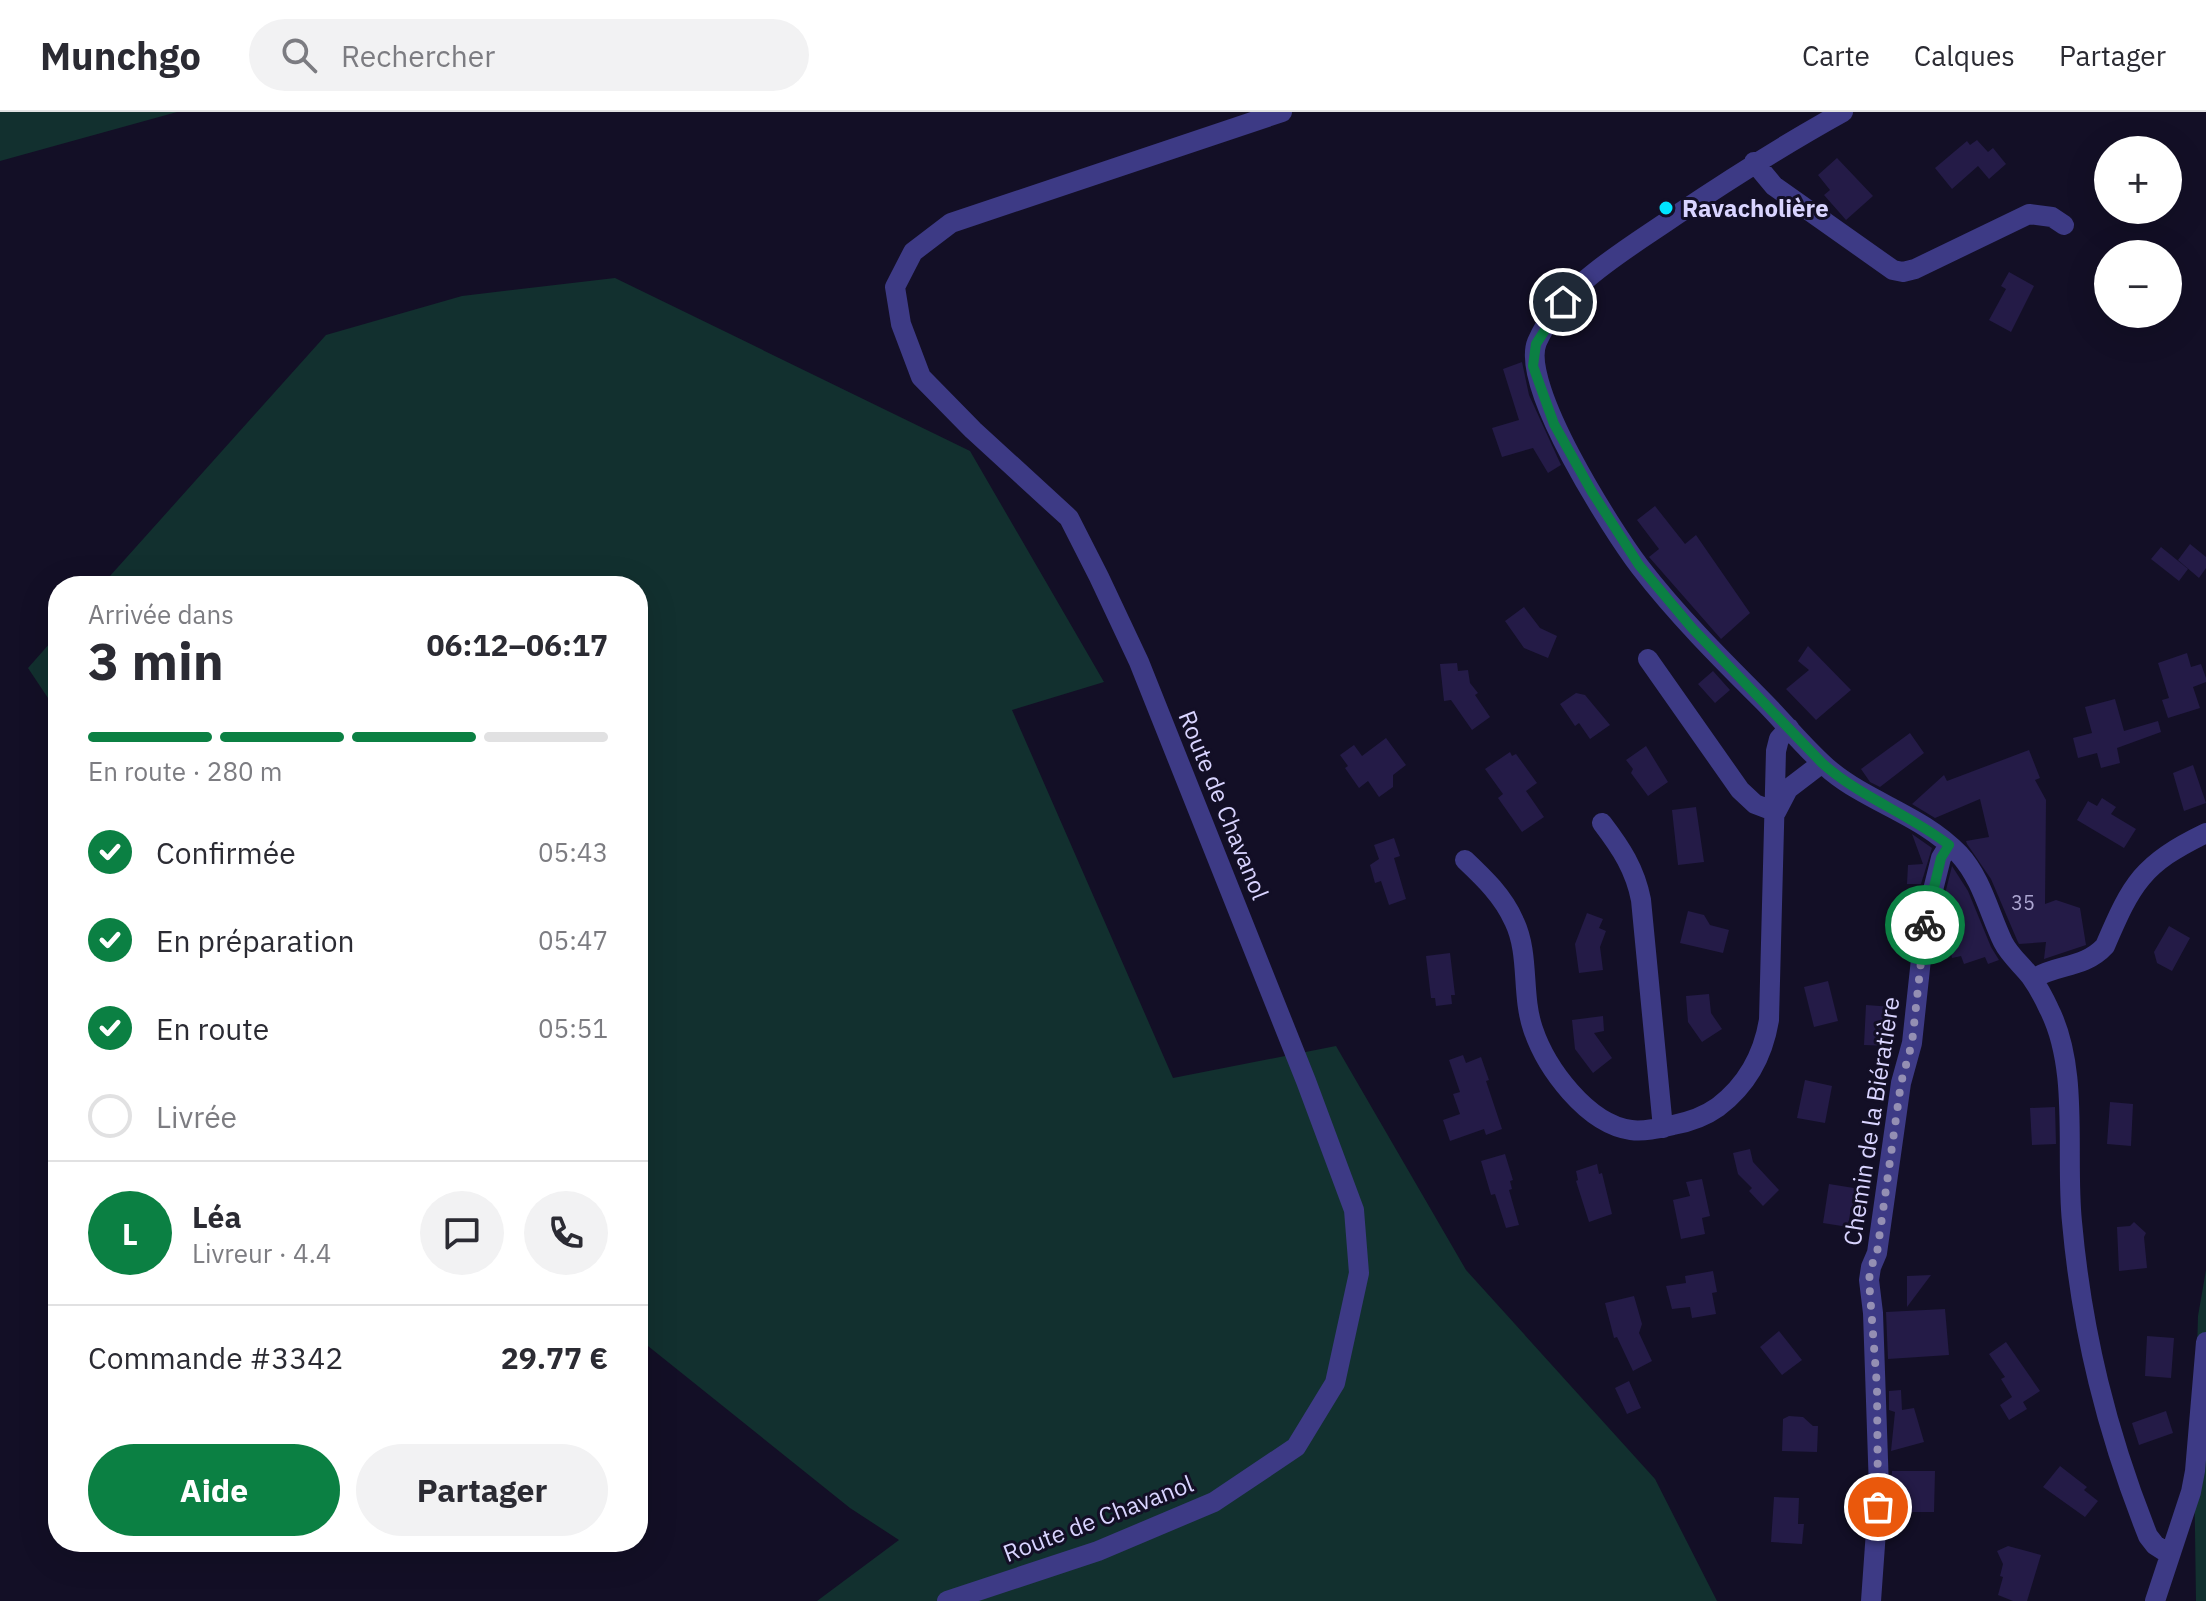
<!DOCTYPE html>
<html lang="fr">
<meta charset="utf-8">
<style>
body{margin:0;font-family:"IBM Plex Sans",sans-serif;background:#f2f2f3;color:#2b2b33;height:100vh;display:flex;flex-direction:column;font-size:30px;white-space:nowrap}
*{box-sizing:border-box;margin:0}
p{font-size:26px;color:#7c7c81}
.icon{flex:none;width:44px;height:44px;fill:none;stroke:currentColor;stroke-width:2;stroke-linecap:round;stroke-linejoin:round}
.map{position:relative;flex:1;overflow:hidden}
.panel{position:absolute;left:48px;top:464px;width:600px;height:976px;display:flex;flex-direction:column;background:#fff;border-radius:32px;box-shadow:0 8px 32px #0002}
.panel>*{flex:none}
.fabs{position:absolute;left:2094px;top:24px;display:grid;gap:16px}
.fabs a{display:grid;place-items:center;width:88px;height:88px;border-radius:50%;background:#fff;box-shadow:0 8px 32px #0002;font-size:40px}
.pin{position:absolute;display:grid;place-items:center;width:68px;height:68px;color:#fff;margin:-34px;border:4px solid #fff;border-radius:50%;box-shadow:0 2px 8px #0007}
.courier{position:absolute;display:grid;place-items:center;width:80px;height:80px;margin:-40px;border:6px solid #0b8043;border-radius:50%;background:#fff;color:#222;box-shadow:0 2px 10px #0007}
.head em{font-style:normal;font-weight:700}
.head div{display:flex;flex-direction:column-reverse}
.head{display:flex;align-items:center;justify-content:space-between;height:136px;padding:0 40px}
h1{font-size:52px;font-weight:700;line-height:60px}
.bar{display:grid;grid-template-columns:repeat(4,1fr);gap:12px 8px;align-content:center;height:96px;padding:0 40px}
.bar i{height:10px;border-radius:6px;background:#e1e1e2}
.bar .selected{background:#0b8043}
.bar p{grid-column:span 4}
.line{display:flex;align-items:center;gap:20px;padding:0 40px;border-top:2px solid #e1e1e2}
.line div{flex:1}
.round{display:grid;place-items:center;flex:none;width:84px;height:84px;border-radius:42px;background:#f2f2f3}
ol{padding:0 40px;list-style:none}
li{display:flex;align-items:center;gap:24px;height:88px}
li p{margin-inline-start:auto}
li .icon{padding:8px;border-radius:50%;background:#0b8043;color:#fff;stroke-width:4}
li:last-child{color:#7c7c81}
li i{width:44px;height:44px;border:4px solid #e1e1e2;border-radius:50%}
.button{display:flex;gap:16px;margin-top:auto;padding:16px 40px}
.button a{flex:1;height:92px;border-radius:48px;background:#0b8043;color:#fff;font-size:32px;font-weight:700;line-height:92px;text-align:center}
.button a+a{background:#f2f2f3;color:#2b2b33}
header{display:flex;align-items:center;gap:48px;box-sizing:border-box;height:112px;padding:0 40px;background:#fff;border-bottom:2px solid #e1e1e2}
header strong{font-size:38px}
nav{display:flex;gap:44px;margin-inline-start:auto;font-size:28px}
.search{width:560px;height:72px;background:#f2f2f3;display:flex;align-items:center;gap:20px;box-sizing:border-box;padding:0 28px;border-radius:44px;color:#7c7c81;font-size:30px}
.map>svg:first-child{display:block}
</style>
<header>
<strong>Munchgo</strong>
<div class="search"><svg class="icon" aria-label="search" viewBox="0 0 24 24"><circle cx="10" cy="10" r="6"/><path d="M15 15l6 6"/></svg>Rechercher</div>
<nav><a>Carte</a><a>Calques</a><a>Partager</a></nav>
</header>
<div class="map">
<svg width="2206" height="1489" viewBox="0 0 2206 1489">
<rect width="100%" height="100%" fill="#130f26"/>
<path fill="#12302f" d="M0 0H177L0 49Z
M615 166 970 339 1104 570 1012 598 1173 966 1336 934 1466 1158 1655 1367 1717 1489H817L899 1428 850 1396 638 1226V474H101L326 223 462 184Z
M58 522V601L28 556Z
M2206 1158V1489H2196L2194 1347 2198 1204Z"/>
<path fill="#241b47" d="M1977 28 1988 40 1993 36 2006 52 1989 67 1978 54 1952 77 1935 56 1967 29 1970 33Z
M1837 46 1873 84 1846 108 1824 83 1830 78 1818 63Z
M2009 160 2034 174 2011 220 1989 208 2006 177 2001 174Z
M1522 250 1529 283 1561 353 1548 361 1533 336 1502 345 1492 316 1519 308 1503 257Z
M1655 394 1685 432 1696 423 1750 501 1721 527 1649 445 1659 437 1637 408Z
M2190 432 2206 445V456L2199 466 2178 448Z
M2161 435 2188 457 2179 469 2151 447Z
M1524 495 1540 516 1557 524 1548 546 1524 536 1505 509Z
M1808 534 1851 578 1816 608 1786 577 1809 558 1798 549Z
M2187 541 2191 555 2201 552 2206 566V570L2193 575 2200 596 2168 606 2162 588 2169 586 2158 551Z
M1457 551 1458 559 1468 558 1470 571 1478 581 1475 583 1490 605 1472 618 1451 588 1444 589 1440 552Z
M1713 559 1730 578 1715 591 1698 572Z
M1576 581 1585 583 1610 613 1590 627 1579 611 1575 614 1560 592Z
M2115 587 2124 619 2158 609 2161 620 2117 636 2120 651 2101 656 2097 641 2078 646 2073 626 2092 621 2085 595Z
M1910 621 1924 641 1880 675 1870 670 1861 657Z
M1386 626 1406 653 1393 663V675L1379 685 1368 669 1359 676 1345 656 1348 654 1340 643 1354 633 1362 644Z
M1646 634 1668 670 1648 684 1631 661 1633 657 1626 648Z
M2029 638 2040 666 2035 668 2046 688 2045 792 2056 788 2080 796 2086 833 2044 847 2046 830 2019 832 2017 828 1991 767 1967 732 1966 729 1989 725 1980 687 1935 706 1912 692 1944 663 1947 669Z
M1510 640 1512 644 1516 642 1537 671 1526 679 1544 705 1522 720 1498 686 1503 682 1485 657Z
M2193 653 2206 691 2184 699 2173 661Z
M2102 686 2116 695 2111 702 2136 717 2124 736 2077 708 2088 689 2097 694Z
M1696 695 1704 750 1678 753 1672 698Z
M1912 722 1932 736 1921 772H1907L1908 753 1923 752Z
M1394 726 1400 744 1394 746 1406 787 1389 793 1381 769 1375 771 1370 753 1379 747 1374 733Z
M1952 754 1968 779 1991 835 1999 848 1988 852 1985 845 1964 852 1961 844 1952 846 1945 818 1951 817 1943 790Z
M1688 799 1704 803 1710 813 1729 818 1723 841 1680 831Z
M1587 801 1603 807 1599 816 1606 819 1600 835 1603 858 1579 861 1575 832Z
M2169 814 2190 826 2172 859 2157 851 2154 840Z
M1450 841 1455 883H1451L1452 892 1436 894 1435 886H1431L1426 844Z
M1828 869 1838 909 1814 915 1804 875Z
M1709 882 1711 901 1722 917 1702 930 1688 910 1686 884Z
M1866 893 1893 895 1891 934 1864 933Z
M1603 904 1604 919 1594 921 1612 946 1593 961 1575 937 1572 908Z
M1463 943 1466 951 1481 945 1489 968 1486 969 1502 1017 1486 1023 1484 1017 1450 1029 1443 1008 1460 1002 1453 982 1460 980 1449 948Z
M1805 968 1832 974 1825 1011 1797 1006Z
M2110 990 2133 992 2131 1034 2107 1032Z
M2055 995 2056 1032 2032 1033 2030 996Z
M1750 1037 1753 1050 1779 1078 1763 1094 1749 1079 1752 1076 1738 1062 1733 1041Z
M1505 1042 1513 1068 1510 1069 1512 1077 1509 1078 1519 1113 1506 1116 1495 1082 1491 1083 1481 1049Z
M1597 1052 1599 1062 1602 1061 1612 1102 1589 1110 1576 1069 1578 1068 1576 1059Z
M1702 1067 1710 1104 1702 1106 1705 1122 1681 1127 1673 1088 1690 1084 1686 1070Z
M1829 1072 1860 1077 1858 1096 1851 1095 1848 1115 1823 1111Z
M2134 1110 2146 1121 2144 1125 2147 1156 2119 1159 2117 1115 2130 1114Z
M1713 1159 1717 1180 1712 1181 1716 1202 1692 1206 1690 1195 1672 1197 1666 1174 1686 1171 1685 1164Z
M1931 1163 1907 1195V1164Z
M1634 1184 1642 1212 1639 1221 1652 1249 1633 1259 1617 1225 1614 1226 1605 1191Z
M1945 1197 1949 1243 1888 1247 1886 1200Z
M1779 1219 1802 1248 1782 1263 1760 1235Z
M2147 1224 2174 1226 2171 1266 2145 1264Z
M2006 1230 2040 1279 2023 1290 2027 1297 2009 1308 2000 1293 2012 1285 2001 1267 2005 1265 1989 1242Z
M1629 1269 1641 1296 1627 1302 1615 1276Z
M1901 1278 1902 1298 1914 1296 1924 1330 1891 1339 1895 1300 1889 1298V1279Z
M2166 1299 2173 1321 2139 1333 2132 1311Z
M1789 1304 1803 1305 1813 1314H1818L1817 1340 1782 1339 1783 1307Z
M2060 1354 2087 1375 2084 1378 2098 1389 2085 1405 2043 1375Z
M1892 1359H1935L1934 1400H1890Z
M1774 1385 1799 1386 1798 1412H1804L1802 1432 1771 1430Z
M2008 1434 2041 1443 2027 1489H2013L1998 1483 2003 1465 2000 1464 2003 1452 1997 1439Z"/>
<g fill="none" stroke-linecap="round" stroke-linejoin="round">
<path stroke="#3d3a85" stroke-width="20" d="M1843 0C1785 32 1730 67 1675 104 1626 138 1562 173 1537 230 1519 273 1612 418 1640 455 1677 503 1719 545 1762 588 1785 611 1806 638 1831 659 1870 691 1923 704 1959 742 1982 767 1989 801 2003 830 2010 844 2022 853 2031 865 2038 875 2044 886 2049 897 2080 958 2065 1043 2072 1110 2082 1221 2107 1321 2148 1424L2155 1433 2169 1442
M1754 50 1774 74 1893 158 1903 160 1915 157 2029 102 2052 105 2064 113
M1648 547 1740 678 1755 692 1776 700
M1776 700 1788 677 1822 651
M1602 711C1621 736 1635 757 1641 788L1663 1016
M1465 748C1484 766 1503 784 1514 809 1530 842 1521 882 1533 917 1546 956 1587 1012 1631 1018 1644 1020 1660 1016 1673 1013 1689 1010 1704 1005 1718 995 1747 973 1763 944 1769 908L1776 639 1779 627 1789 616
M2033 867C2055 852 2084 857 2105 834 2132 771 2142 752 2206 721
M1871 1489 1879 1377 1873 1201 1869 1168 1871 1155 1877 1141 1901 971 1912 931 1925 810 1941 746 1949 733
M2155 1489 2191 1380 2195 1359 2206 1230"/>
<path stroke="#3d3a85" stroke-width="20" d="M947 1489 1098 1439 1214 1390 1296 1335 1335 1271 1359 1161 1354 1098 1306 969 1139 550 1099 465 1069 406 973 318 921 265 901 212 895 175 913 140 951 111 1282 0"/>
</g>
<g fill="none" stroke-linecap="round" stroke-linejoin="round">
<path stroke="#948fb3" stroke-width="8" stroke-dasharray="0 14.4" d="M1878 1395 1877 1275 1869 1168 1871 1155 1877 1141 1901 971 1912 931 1925 813"/>
<path stroke="#0b8043" stroke-width="10" d="M1563 190 1536 232 1533 254 1554 312 1592 380 1639 453 1692 516 1822 651C1860 685 1909 702 1949 733L1941 746 1925 813"/>
</g>
<circle fill="#00e5ff" stroke="#130f26" stroke-width="3" cx="1666" cy="96" r="8"/>
<g text-anchor="middle" dominant-baseline="central" stroke-width="6" stroke-linejoin="round" paint-order="stroke">
<g font-size="20" fill="#aca6d1">
<text x="2023" y="790">35</text>
</g>
<g font-size="24" font-weight="bold" fill="#d9d4ff" stroke="#130f26" text-anchor="start">
<text x="1682" y="96">Ravacholière</text>
</g>
<g font-size="24" fill="#d9d4ff" stroke="#130f26">
<text transform="translate(1224 693) rotate(68)">Route de Chavanol</text>
<text transform="translate(1871 1009) rotate(-81)">Chemin de la Biératière</text>
<text transform="translate(1098 1406) rotate(-21)">Route de Chavanol</text>
</g>
</g>
</svg>
<div class="fabs">
<a>+</a>
<a>−</a>
</div>
<div class="pin" style="left:1878px;top:1395px;background:#ea580c"><svg class="icon" aria-label="bag" viewBox="0 0 24 24"><path d="M5 8h14l-1 12H6zM9 8a3 3 0 0 1 6 0"/></svg></div>
<div class="pin" style="left:1563px;top:190px;background:#1f2937"><svg class="icon" aria-label="home" viewBox="0 0 24 24"><path d="M3 11l9-7 9 7M6 9v11h12V9"/></svg></div>
<div class="courier" style="left:1925px;top:813px"><svg class="icon" aria-label="bike" viewBox="0 0 24 24"><circle cx="6" cy="16" r="4"/><circle cx="18" cy="16" r="4"/><path d="M6 16l4-8h5l3 8M10 8l3 8H6M13 5h3"/></svg></div>
<section class="panel">
<div class="head"><div><h1>3 min</h1><p>Arrivée dans</p></div><em>06:12–06:17</em></div>
<div class="bar"><i class="selected"></i><i class="selected"></i><i class="selected"></i><i></i><p>En route · 280 m</p></div>
<ol>
<li><svg class="icon" aria-label="check" viewBox="0 0 24 24"><path d="M5 12l5 5 9-10"/></svg>Confirmée<p>05:43</p></li>
<li><svg class="icon" aria-label="check" viewBox="0 0 24 24"><path d="M5 12l5 5 9-10"/></svg>En préparation<p>05:47</p></li>
<li><svg class="icon" aria-label="check" viewBox="0 0 24 24"><path d="M5 12l5 5 9-10"/></svg>En route<p>05:51</p></li>
<li><i></i>Livrée</li>
</ol>
<div class="line" style="height:144px"><b class="round" style="background:#0b8043;color:#fff">L</b><div><b>Léa</b><p>Livreur · 4.4</p></div><a class="round"><svg class="icon" aria-label="chat" viewBox="0 0 24 24"><path d="M4 5h16v11H9l-5 4z"/></svg></a><a class="round"><svg class="icon" aria-label="phone" viewBox="0 0 24 24"><path d="M5 4h4l2 5-3 2q2 4 5 5l2-3 5 2v4C11 20 4 13 5 4z"/></svg></a></div>
<div class="line" style="height:104px"><div>Commande #3342</div><b>29.77 €</b></div>
<div class="button"><a>Aide</a><a>Partager</a></div>
</section>
</div>
